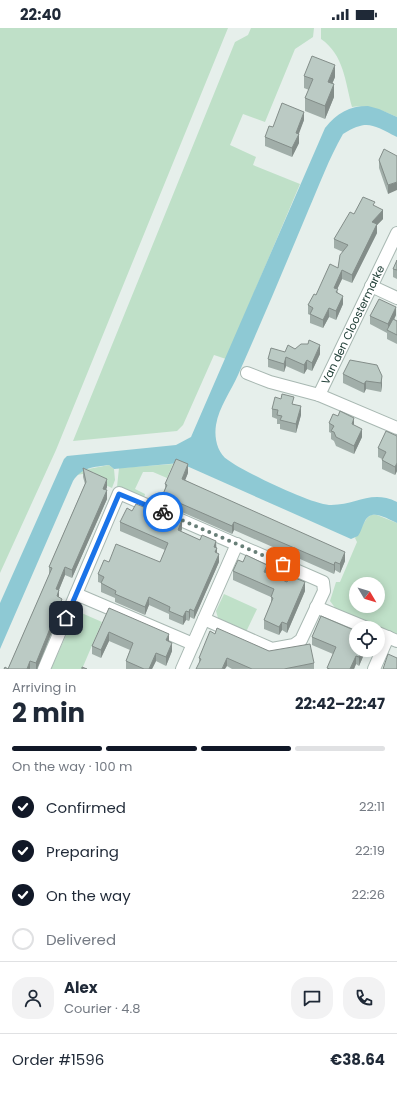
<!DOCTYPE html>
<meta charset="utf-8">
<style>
body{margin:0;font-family:Poppins,sans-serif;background:#f2f2f3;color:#1f2937;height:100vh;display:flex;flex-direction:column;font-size:15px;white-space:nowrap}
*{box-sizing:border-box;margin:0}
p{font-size:13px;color:#747a83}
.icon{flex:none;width:22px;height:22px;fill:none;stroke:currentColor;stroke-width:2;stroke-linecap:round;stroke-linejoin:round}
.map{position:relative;height:641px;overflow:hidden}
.details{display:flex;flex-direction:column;background:#fff;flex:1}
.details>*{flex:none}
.needle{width:26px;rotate:128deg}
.tools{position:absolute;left:349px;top:549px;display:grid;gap:8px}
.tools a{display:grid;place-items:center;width:36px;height:36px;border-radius:50%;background:#fff;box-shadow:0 2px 10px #0003;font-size:20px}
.pin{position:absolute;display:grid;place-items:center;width:34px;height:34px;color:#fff;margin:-17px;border-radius:8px;box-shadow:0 2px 6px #0006}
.courier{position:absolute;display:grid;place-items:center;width:40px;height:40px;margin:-20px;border:3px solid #1a73e8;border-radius:50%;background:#fff;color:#222;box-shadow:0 1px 5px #0007}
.head em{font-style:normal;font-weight:700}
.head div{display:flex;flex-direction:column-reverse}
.head{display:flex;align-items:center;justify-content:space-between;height:68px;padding:0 12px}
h1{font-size:26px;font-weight:700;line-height:30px}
.bar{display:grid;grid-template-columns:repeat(4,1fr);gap:6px 4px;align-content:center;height:48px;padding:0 12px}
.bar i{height:5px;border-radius:3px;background:#e0e1e3}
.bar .current{background:#111827}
.bar p{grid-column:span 4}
.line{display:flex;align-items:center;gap:10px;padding:0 12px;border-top:1px solid #e0e1e3}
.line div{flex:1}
.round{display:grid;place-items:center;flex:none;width:42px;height:42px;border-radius:16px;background:#f2f2f3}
ol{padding:0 12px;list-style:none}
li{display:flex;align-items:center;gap:12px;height:44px}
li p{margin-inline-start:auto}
li .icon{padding:4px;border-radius:50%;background:#111827;color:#fff;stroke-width:4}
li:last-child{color:#747a83}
li i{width:22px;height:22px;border:2px solid #e0e1e3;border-radius:50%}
.status{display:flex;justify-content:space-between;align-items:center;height:28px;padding:0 20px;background:#fff;direction:ltr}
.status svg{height:11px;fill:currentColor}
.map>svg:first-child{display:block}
</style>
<div class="status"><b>22:40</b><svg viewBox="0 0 49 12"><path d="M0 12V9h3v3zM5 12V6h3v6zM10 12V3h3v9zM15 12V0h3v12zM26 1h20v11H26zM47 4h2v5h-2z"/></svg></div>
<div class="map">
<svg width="397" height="641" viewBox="0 0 397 641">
<rect width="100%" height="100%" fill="#e6efeb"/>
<path fill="#bfe0c8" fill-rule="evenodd" d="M0 0H228L56 422 0 545Z
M251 0H314L313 9 295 21 265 94 243 86 230 117 256 129 253 137 300 156 226 331 214 327 183 397 177 403 73 413 235 14 248 7Z
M321 0H397V89C381 82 369 77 352 79 345 53 344 27 321 11Z
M173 436 167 450 153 444H143L135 461 145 466 144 470 117 459 119 440Z
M109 437 114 441 115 452 112 460 90 450 94 444 77 447 83 442Z
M371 487H377L397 495V608L336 581 330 573 336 554H340L357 514 355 510 367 490ZM356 556H378V578H356Z
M224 566 257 581 246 604 218 590 216 583Z
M77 583 102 594 82 641H51Z"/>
<path fill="#8ec9d4" d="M368 78 379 81 397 89V109C372 97 368 91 343 106 329 130 319 158 308 183 285 238 262 293 238 347 231 363 219 379 216 397 214 409 217 425 228 432 244 444 311 476 329 477 356 478 370 461 397 474V495C387 491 372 480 365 493 362 498 361 504 358 508L351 511 180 435 114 441 109 437C94 439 82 439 73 453L0 621V575L64 431 67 428 176 417 191 409 325 100C337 85 349 78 368 78Z"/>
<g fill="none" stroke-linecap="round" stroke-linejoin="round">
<defs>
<g id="minor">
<path d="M371 258 397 270"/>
<path d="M247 345 270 354 319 367 397 400"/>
<path id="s1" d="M319 367 397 205"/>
<path d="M76 566 193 616"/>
<path d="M316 579 367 600"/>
<path d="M378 605 397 613"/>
<path d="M44 641 119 465 323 554 324 563 301 612 294 617 272 621 204 591"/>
<path d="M182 641 237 516"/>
<path d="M374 641 388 609"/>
</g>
</defs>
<use href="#minor" stroke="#a8b8b2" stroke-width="14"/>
<use href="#minor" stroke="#fff" stroke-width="12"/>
</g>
<path fill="#a1aea9" d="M304 48 335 49 332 56 334 69 325 91 305 83V70L309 62 304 60Z
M304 92 298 106 299 115 292 129 265 118V109L273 99Z
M397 128 388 166 379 140V132Z
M375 178 383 191 377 197V205L352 255 342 251 337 261 338 265 343 276 336 292 329 289 323 300 310 295V287L308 286V277L338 240 343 224 334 220V211L354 186Z
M397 232V251L393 249V241Z
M396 287 394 292 397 293V316L387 311V305L370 296V288Z
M295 321 320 326 312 343 307 341 304 346 286 338 284 344 268 339V331Z
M377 337 382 357 381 364 366 361 364 365 343 355V346Z
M294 376 301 387 296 405 280 401V396H277V391L272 389V381Z
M329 395 354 397 362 409 354 426 336 418 334 413 331 411V405L329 404Z
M397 408V443L395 447 382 441V431L378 429V420Z
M83 440 107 459 106 462 107 471 72 550 65 547 59 562V569L62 579 37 641H4H8L49 547V539L85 456 83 449Z
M188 445 185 452 345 533 340 545 335 542 334 546 234 502 232 506 168 478V476L163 474V466L165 460V456Z
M132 483 182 501 181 504 200 512 216 513 217 525 219 534 194 591 190 589 189 593 186 592 183 597 169 591V586L149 577 145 587 115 574V570L101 564V555L98 554V546L109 534H160L165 522 120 503V494Z
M233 543 267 545 305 563 287 605 282 602 279 607 264 601V592L271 576V569L233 552Z
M109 580 169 613 172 623 166 638 156 633 152 641H126V633L130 622 109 613 101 630 92 626V618Z
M215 606 269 623 314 635V641H232L227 638 199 636V630Z
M312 609 365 622V624L359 638 356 636 354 641H327L333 626 312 617Z"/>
<path fill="#838d89" d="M335 37V49L328 66V54Z
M334 56V69L325 91V78Z
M304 84V92L297 111 299 106V115L292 129V120L296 105Z
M397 154V162L388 166V157Z
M383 182V191L377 197V205L352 255V247L372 194Z
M342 242V251L334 268V260Z
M343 268V276L336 292V283Z
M396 279V287L388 303V296Z
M329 280V289L323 300V292Z
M320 317V326L312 343V335Z
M286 329V338L284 344V336Z
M307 332V341L304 346V337Z
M382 348V357L381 364V355Z
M366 353V361L364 365V356Z
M301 378V387L296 405V396Z
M354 390V398L352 396Z
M362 401V409L354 426V418Z
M397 435V443L395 447V439Z
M188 436V445L182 460V451Z
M107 451V459L103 469V461Z
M107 462V471L72 550V542Z
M182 492V501L178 511V502Z
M234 494V502L232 506V498Z
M216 513V521L217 520V529L214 519Z
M345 524V533L340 545V536Z
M219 526V534L194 591V583Z
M335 534V542L334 546V537Z
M267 537V545L264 544Z
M65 539V547L56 569V561Z
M305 554V563L287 605V596Z
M59 562V571L57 568Z
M149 569V577L145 587V579Z
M62 571V579L37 641H36V635Z
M190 581V589L189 593V584Z
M186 583V592L183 597V589Z
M282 594V602L279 607V599Z
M109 604V613L101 630V622Z
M169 606V614L166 612Z
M172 615V623L166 638V629Z
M362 622H365V624L359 638V629Z
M156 625V633L152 641H149Z
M356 628V636L354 641H350Z
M227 630V638L225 641H222Z
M30 633V641H27Z"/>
<path fill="#bbcac4" stroke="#838d89" d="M312 28 335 37 328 54 334 56 325 78 305 70 313 51 304 48Z
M282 75 304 84 296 105 299 106 292 120 265 109 269 98 273 99Z
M384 121 397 128V154L388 157 379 132Z
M363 169 375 174 373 177 383 182 372 194 377 196 352 247 342 242 334 260 338 261 336 264 343 268 336 283 329 280 323 292 310 286 313 280 308 277 314 266 316 267 330 236 338 240 340 227 348 217 334 211 350 184 354 186Z
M397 232V242L393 241Z
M379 271 396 279 388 296 370 288Z
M393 291 397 293V307L387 302Z
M309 312 320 317 312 335 307 332 304 337 286 329 284 336 268 331 271 320 285 324 288 317 295 321 301 316H308Z
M350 332 377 337 382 348 381 355 366 353 364 356 343 346Z
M282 366 294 369 292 376 301 378 296 396 280 392 282 388 277 387 278 382 272 381 275 369 281 371Z
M340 383 354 390 352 396 362 401 354 418 336 409 334 404 331 403 334 398 329 395 333 386 338 388Z
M386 403 397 408V435L395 439 382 432 386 424 378 420Z
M176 431 188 436 182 451 345 524 340 536 335 534 334 537 234 494 232 498 168 470 169 468 163 466 167 457 165 456Z
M83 440 107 451 103 461 107 462 72 542 65 539 56 561 59 562 57 568 62 571 36 635 30 633 27 641H4L5 639 8 641 52 540 49 539 86 454Z
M136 476 161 486 162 484 182 492 178 502 200 512 202 507 216 513 214 519 217 520 215 524 219 526 194 583 190 581 189 584 186 583 183 589 169 583 170 579 149 569 145 579 115 566 116 563 101 555 104 549 98 546 104 532 109 534 116 516 160 534 168 515 120 494 127 480 132 483Z
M246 527 267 537 264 544 269 546 287 554 290 548 305 554 287 596 282 594 279 599 264 592 273 570 271 569 274 561 233 543 238 532 243 534Z
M109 580 169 606 166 612 172 615 166 629 156 625 149 641H144L126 633 133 615 109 604 101 622 92 618Z
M321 588 356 603V622H362L359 629 356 628 350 641H330L327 640 336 619 312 609Z
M217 600 269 623 310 616 314 635 284 641H252L227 630 222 641H196L201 631 199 630 210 603 215 606Z
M388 626 397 630V641H383Z
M82 639 87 641H82Z"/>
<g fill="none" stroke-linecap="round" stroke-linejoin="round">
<path stroke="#687f78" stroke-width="4" stroke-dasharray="0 7.2" d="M163 484 283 536"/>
<path stroke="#1a73e8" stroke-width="5" d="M66 590 119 466 163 484"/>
</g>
<g text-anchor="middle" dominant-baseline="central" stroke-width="3.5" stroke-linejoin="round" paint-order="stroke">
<g font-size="11" fill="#24423a" stroke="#f7fbf9">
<text stroke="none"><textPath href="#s1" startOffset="78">Van den Cloostermarke</textPath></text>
</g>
</g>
</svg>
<div class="tools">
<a><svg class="needle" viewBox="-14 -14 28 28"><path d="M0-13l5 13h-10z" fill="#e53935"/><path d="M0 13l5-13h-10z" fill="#747a83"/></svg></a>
<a><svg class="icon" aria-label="locate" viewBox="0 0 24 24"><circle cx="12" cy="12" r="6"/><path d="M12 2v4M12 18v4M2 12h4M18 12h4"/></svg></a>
</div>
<div class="pin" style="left:283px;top:536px;background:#ea580c"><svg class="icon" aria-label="bag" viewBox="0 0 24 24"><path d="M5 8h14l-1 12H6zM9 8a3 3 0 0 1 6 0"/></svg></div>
<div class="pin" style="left:66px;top:590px;background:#1f2937"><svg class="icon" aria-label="home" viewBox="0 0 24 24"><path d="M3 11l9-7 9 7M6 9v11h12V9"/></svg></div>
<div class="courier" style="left:163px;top:484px"><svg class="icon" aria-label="bike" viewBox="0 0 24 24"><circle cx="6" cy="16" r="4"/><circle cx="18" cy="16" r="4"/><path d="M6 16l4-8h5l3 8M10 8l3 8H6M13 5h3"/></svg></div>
</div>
<section class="details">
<div class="head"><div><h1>2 min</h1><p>Arriving in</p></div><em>22:42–22:47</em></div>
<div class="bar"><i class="current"></i><i class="current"></i><i class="current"></i><i></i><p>On the way · 100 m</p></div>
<ol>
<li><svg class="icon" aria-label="check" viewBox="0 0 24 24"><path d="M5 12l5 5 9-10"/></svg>Confirmed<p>22:11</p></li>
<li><svg class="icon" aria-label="check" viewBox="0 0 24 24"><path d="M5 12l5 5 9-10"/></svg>Preparing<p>22:19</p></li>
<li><svg class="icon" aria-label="check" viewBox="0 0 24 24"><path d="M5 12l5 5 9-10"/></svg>On the way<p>22:26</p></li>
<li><i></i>Delivered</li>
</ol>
<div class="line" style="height:72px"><a class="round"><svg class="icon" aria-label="person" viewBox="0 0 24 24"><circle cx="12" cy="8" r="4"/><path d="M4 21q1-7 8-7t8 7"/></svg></a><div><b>Alex</b><p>Courier · 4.8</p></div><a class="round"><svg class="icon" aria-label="chat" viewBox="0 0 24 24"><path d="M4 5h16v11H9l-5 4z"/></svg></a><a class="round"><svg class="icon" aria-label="phone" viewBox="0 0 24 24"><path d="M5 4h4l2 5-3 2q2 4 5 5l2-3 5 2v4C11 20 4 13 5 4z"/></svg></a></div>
<div class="line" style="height:52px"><div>Order #1596</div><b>€38.64</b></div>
</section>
